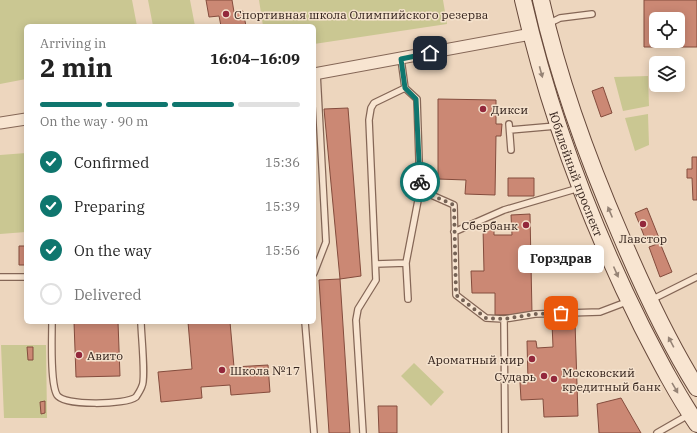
<!DOCTYPE html>
<meta charset="utf-8">
<style>
body{margin:0;font-family:"IBM Plex Serif",serif;background:#f2f2f2;color:#222;height:100vh;display:flex;flex-direction:column;font-size:15px;white-space:nowrap}
*{box-sizing:border-box;margin:0}
p{font-size:13px;color:#767676}
.icon{flex:none;width:22px;height:22px;fill:none;stroke:currentColor;stroke-width:2;stroke-linecap:round;stroke-linejoin:round}
.map{position:relative;flex:1;overflow:hidden}
.panel{position:absolute;left:24px;top:24px;width:292px;height:300px;display:flex;flex-direction:column;background:#fff;border-radius:6px;box-shadow:0 2px 10px #0003}
.panel>*{flex:none}
.controls{position:absolute;left:649px;top:12px;display:grid;gap:8px}
.controls a{display:grid;place-items:center;width:36px;height:36px;border-radius:6px;background:#fff;box-shadow:0 2px 10px #0003;font-size:20px}
.pin{position:absolute;display:grid;place-items:center;width:34px;height:34px;color:#fff;margin:-17px;border-radius:8px;box-shadow:0 2px 6px #0006}
.courier{position:absolute;display:grid;place-items:center;width:40px;height:40px;margin:-20px;border:3px solid #0f766e;border-radius:50%;background:#fff;color:#222;box-shadow:0 1px 5px #0007}
.bubble{position:absolute;height:28px;border-radius:6px;background:#fff;box-shadow:0 2px 10px #0003;font-size:13px;font-weight:800;line-height:28px;text-align:center}
.headline em{font-style:normal;font-weight:800}
.headline div{display:flex;flex-direction:column-reverse}
.headline{display:flex;align-items:center;justify-content:space-between;height:68px;padding:0 16px}
h1{font-size:26px;font-weight:800;line-height:30px}
.bar{display:grid;grid-template-columns:repeat(4,1fr);gap:6px 4px;align-content:center;height:48px;padding:0 16px}
.bar i{height:5px;border-radius:3px;background:#e0e0e0}
.bar .selected{background:#0f766e}
.bar p{grid-column:span 4}
ol{padding:0 16px;list-style:none}
li{display:flex;align-items:center;gap:12px;height:44px}
li p{margin-inline-start:auto}
li .icon{padding:4px;border-radius:50%;background:#0f766e;color:#fff;stroke-width:4}
li:last-child{color:#767676}
li i{width:22px;height:22px;border:2px solid #e0e0e0;border-radius:50%}
.map>svg:first-child{display:block}
</style>
<div class="map">
<svg width="697" height="433" viewBox="0 0 697 433">
<rect width="100%" height="100%" fill="#edd6be"/>
<path fill="#cac792" d="M0 0H132L137 26H26V79L0 84Z
M148 0H190L195 26H153Z
M259 0H443L447 24 314 44V26H263Z
M648 76 649 106 623 111 614 77Z
M648 114 649 145 635 151 625 118Z
M26 153V232L0 234V155Z
M1 345H46L47 418H4Z
M414 363 444 392 431 406 401 376Z"/>
<path fill="#cb8874" stroke="#844c3d" fill-rule="evenodd" d="M206 0H232L234 12 243 11 246 26H221L219 16 209 17Z
M644 0H697V47H644ZM656 19H678V41H656Z
M603 87 612 113 601 117 592 91Z
M438 99 496 100V124H502L501 136H496L495 195 465 194 466 180 438 179Z
M348 108 361 276 340 279 324 109Z
M692 157H697V200H693L692 178H687V169H692Z
M508 178H534V196H508Z
M647 208 659 238 647 243 635 213Z
M530 214 532 314 495 315V293H472L471 271H484L483 227H494V235H512L511 215Z
M660 243 672 272 660 277 649 247Z
M19 246H26V265H19Z
M340 279 350 433H329L319 280Z
M74 322H118L120 376 76 377Z
M188 322H230L234 367 268 365 270 392 231 395 230 385 201 387 202 398 161 402 158 372 192 369Z
M575 322 578 416 544 417 543 399 521 400 520 382 528 381 527 341H536L537 348 553 347 552 323Z
M27 347H33V360H28Z
M621 398 641 433H599L597 404Z
M45 401V413L41 414 40 402Z
M378 406H397V433H379Z"/>
<g fill="none" stroke-linecap="round" stroke-linejoin="round">
<defs>
<path id="lane" d="M548 24 560 18 592 14
M401 59 405 88 417 99 420 190 454 205 456 295 486 318 504 319 505 433
M509 124 511 150
M510 130 556 126
M454 232 504 210 579 188
M406 263 420 190
M376 264 406 263 408 299
M314 273 326 242 317 73
M0 277H26
M651 300 697 277
M504 319 535 314 600 312 629 301
M52 322C52 338 50 383 57 395 63 406 126 405 136 397 138 394 141 389 142 386 146 379 141 333 141 322
M305 322 314 433
M363 433 356 320 358 309 376 280 369 120 371 108 374 103 405 88
M657 433 690 414"/>
<path id="street" d="M314 74 531 34
M0 123 26 119"/>
<g id="secondary">
<path id="s1" d="M523 0C549 113 590 223 642 327 659 360 676 393 697 424"/>
<path d="M541 0C559 81 588 160 621 236 643 288 667 340 697 388"/>
</g>
</defs>
<use href="#lane" stroke="#856757" stroke-width="8"/>
<use href="#street" stroke="#856757" stroke-width="13"/>
<use href="#secondary" stroke="#66483a" stroke-width="18"/>
<use href="#lane" stroke="#f8e5d1" stroke-width="5.5"/>
<use href="#street" stroke="#f8e5d1" stroke-width="11"/>
<use href="#secondary" stroke="#f8e5d1" stroke-width="16"/>
</g>
<defs><path id="oneway-solid" d="M-6-.8H1V-3.2L6.5 0L1 3.2V.8H-6Z"/></defs>
<g fill="#968476">
<use href="#oneway-solid" transform="translate(541 72) rotate(75)"/>
<use href="#oneway-solid" transform="translate(610 212) rotate(-113)"/>
<use href="#oneway-solid" transform="translate(616 272) rotate(66)"/>
<use href="#oneway-solid" transform="translate(671 342) rotate(-118)"/>
<use href="#oneway-solid" transform="translate(675 388) rotate(60)"/>
</g>
<g fill="none" stroke-linecap="round" stroke-linejoin="round">
<path stroke="#756255" stroke-width="4" stroke-dasharray="0 7.2" d="M420 182V190L454 205 456 295 486 318 504 319 535 314 561 313"/>
<path stroke="#0f766e" stroke-width="5" d="M420 182 416 99 405 88 401 59 430 53"/>
</g>
<g fill="#93283c" stroke="#f5e2cd" stroke-width="1.5">
<circle cx="226" cy="14" r="4"/>
<circle cx="483" cy="109" r="4"/>
<circle cx="643" cy="224" r="4"/>
<circle cx="526" cy="225" r="4"/>
<circle cx="79" cy="355" r="4"/>
<circle cx="532" cy="359" r="4"/>
<circle cx="222" cy="370" r="4"/>
<circle cx="544" cy="376" r="4"/>
<circle cx="554" cy="379" r="4"/>
</g>
<g text-anchor="middle" dominant-baseline="central" stroke-width="3" stroke-linejoin="round" paint-order="stroke">
<g font-size="12" fill="#34231c" stroke="#f5e2cd" text-anchor="start">
<text x="234" y="14">Спортивная школа Олимпийского резерва</text>
<text x="491" y="109">Дикси</text>
<text x="518" y="225" text-anchor="end">Сбербанк</text>
<text x="643" y="238" text-anchor="middle">Лавстор</text>
<text x="87" y="355">Авито</text>
<text x="524" y="359" text-anchor="end">Ароматный мир</text>
<text x="230" y="370">Школа №17</text>
<text x="562" y="372">Московский<tspan x="562" dy="14">кредитный банк</tspan></text>
<text x="536" y="376" text-anchor="end">Сударь</text>
</g>
<g font-size="12" fill="#34231c" stroke="#f5e2cd">
<text stroke="none"><textPath href="#s1" startOffset="182">Юбилейный проспект</textPath></text>
</g>
</g>
</svg>
<div class="controls">
<a><svg class="icon" aria-label="locate" viewBox="0 0 24 24"><circle cx="12" cy="12" r="6"/><path d="M12 2v4M12 18v4M2 12h4M18 12h4"/></svg></a>
<a><svg class="icon" aria-label="layers" viewBox="0 0 24 24"><path d="M12 4l9 5-9 5-9-5zM3 14l9 5 9-5"/></svg></a>
</div>
<div class="pin" style="left:561px;top:313px;background:#ea580c"><svg class="icon" aria-label="bag" viewBox="0 0 24 24"><path d="M5 8h14l-1 12H6zM9 8a3 3 0 0 1 6 0"/></svg></div>
<div class="pin" style="left:430px;top:53px;background:#1f2937"><svg class="icon" aria-label="home" viewBox="0 0 24 24"><path d="M3 11l9-7 9 7M6 9v11h12V9"/></svg></div>
<div class="courier" style="left:420px;top:182px"><svg class="icon" aria-label="bike" viewBox="0 0 24 24"><circle cx="6" cy="16" r="4"/><circle cx="18" cy="16" r="4"/><path d="M6 16l4-8h5l3 8M10 8l3 8H6M13 5h3"/></svg></div>
<div class="bubble" style="left:518px;top:245px;width:86px">Горздрав</div>
<section class="panel">
<div class="headline"><div><h1>2 min</h1><p>Arriving in</p></div><em>16:04–16:09</em></div>
<div class="bar"><i class="selected"></i><i class="selected"></i><i class="selected"></i><i></i><p>On the way · 90 m</p></div>
<ol>
<li><svg class="icon" aria-label="check" viewBox="0 0 24 24"><path d="M5 12l5 5 9-10"/></svg>Confirmed<p>15:36</p></li>
<li><svg class="icon" aria-label="check" viewBox="0 0 24 24"><path d="M5 12l5 5 9-10"/></svg>Preparing<p>15:39</p></li>
<li><svg class="icon" aria-label="check" viewBox="0 0 24 24"><path d="M5 12l5 5 9-10"/></svg>On the way<p>15:56</p></li>
<li><i></i>Delivered</li>
</ol>
</section>
</div>
